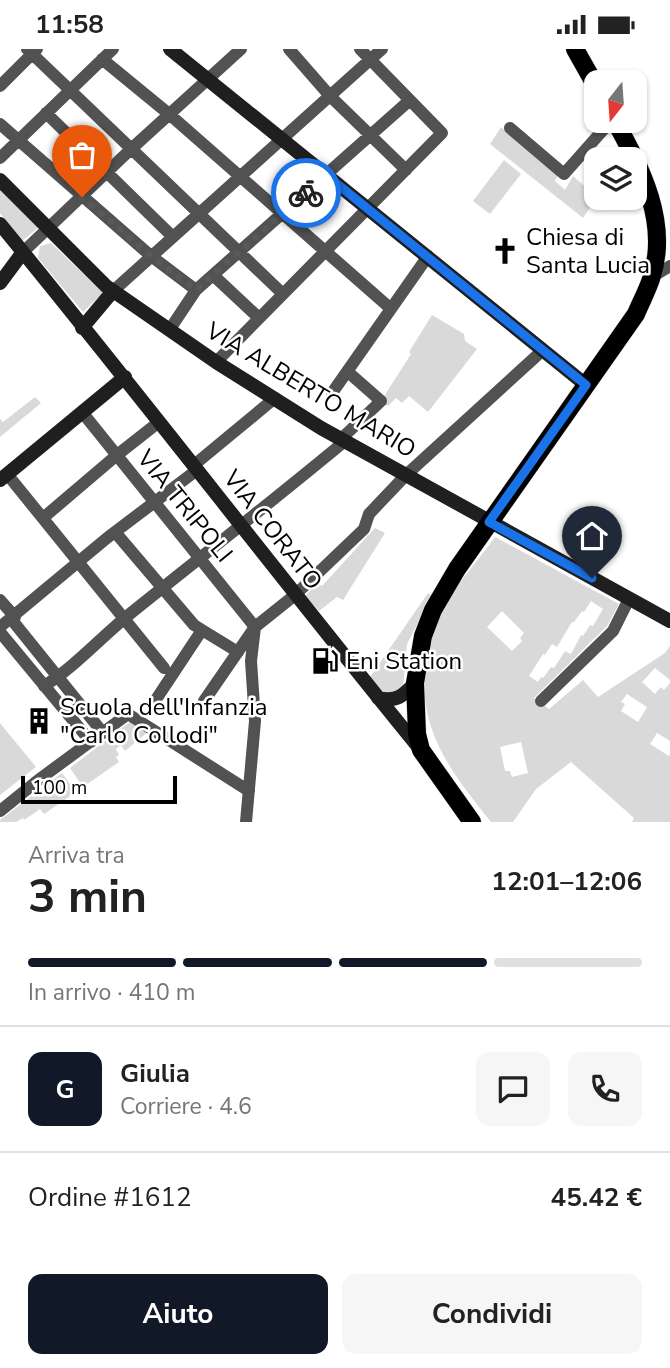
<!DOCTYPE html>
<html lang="it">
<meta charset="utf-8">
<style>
body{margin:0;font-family:"Nunito Sans",sans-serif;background:#f6f6f6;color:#222;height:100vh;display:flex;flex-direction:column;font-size:26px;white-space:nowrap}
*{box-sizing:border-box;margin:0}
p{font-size:23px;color:#767676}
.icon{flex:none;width:38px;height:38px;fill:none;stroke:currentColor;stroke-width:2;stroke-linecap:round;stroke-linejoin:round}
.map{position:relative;height:773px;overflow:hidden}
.details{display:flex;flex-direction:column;background:#fff;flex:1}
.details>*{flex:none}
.needle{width:46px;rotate:197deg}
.fabs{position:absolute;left:584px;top:21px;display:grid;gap:14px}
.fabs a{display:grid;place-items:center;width:63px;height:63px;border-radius:14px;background:#fff;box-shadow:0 2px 5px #0004;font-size:35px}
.scale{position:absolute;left:21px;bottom:18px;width:156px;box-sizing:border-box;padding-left:7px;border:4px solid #000;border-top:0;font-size:19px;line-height:24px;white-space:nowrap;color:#000;-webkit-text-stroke:5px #fff;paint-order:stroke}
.pin{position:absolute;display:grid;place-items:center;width:60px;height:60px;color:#fff;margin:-72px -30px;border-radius:50% 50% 50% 0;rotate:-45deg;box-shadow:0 0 7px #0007}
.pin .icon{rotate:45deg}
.courier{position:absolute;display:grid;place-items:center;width:70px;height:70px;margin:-35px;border:5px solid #1a73e8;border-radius:50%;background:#fff;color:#222;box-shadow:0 2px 9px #0007}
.summary em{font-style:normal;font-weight:700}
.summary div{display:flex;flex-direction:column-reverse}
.summary{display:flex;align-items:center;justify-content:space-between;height:119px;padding:0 28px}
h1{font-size:46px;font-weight:700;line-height:52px}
.bar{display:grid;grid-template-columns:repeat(4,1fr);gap:10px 7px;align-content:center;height:84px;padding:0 28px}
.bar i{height:9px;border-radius:5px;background:#e0e0e0}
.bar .current{background:#111827}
.bar p{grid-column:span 4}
.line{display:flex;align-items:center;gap:18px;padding:0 28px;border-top:2px solid #e0e0e0}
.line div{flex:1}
.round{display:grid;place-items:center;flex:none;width:74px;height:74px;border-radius:14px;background:#f6f6f6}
.button{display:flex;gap:14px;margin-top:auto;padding:14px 28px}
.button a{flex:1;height:80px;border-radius:14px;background:#111827;color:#fff;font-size:28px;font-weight:700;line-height:80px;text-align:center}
.button a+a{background:#f6f6f6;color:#222}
.status{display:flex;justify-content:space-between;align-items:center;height:49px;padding:0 35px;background:#fff;direction:ltr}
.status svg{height:19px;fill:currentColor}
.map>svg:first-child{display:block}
</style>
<div class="status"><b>11:58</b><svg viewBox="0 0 49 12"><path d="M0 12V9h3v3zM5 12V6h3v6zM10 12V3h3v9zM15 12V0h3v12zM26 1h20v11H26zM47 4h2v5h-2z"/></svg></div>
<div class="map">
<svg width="670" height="773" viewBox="0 0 670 773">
<rect width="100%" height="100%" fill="#fff"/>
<path fill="#d9d9d9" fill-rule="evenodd" d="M501 78 558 126 555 132 565 141 573 127 597 148 583 169 490 95Z
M504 111 521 125 490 165 473 152Z
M0 138 39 178 22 192 0 164Z
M51 194 103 244 83 263 38 209 40 197Z
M432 266 464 285 465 292 477 300 428 363 409 347 402 354 396 349 388 357 381 352 411 305 409 303Z
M35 348 41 354 0 388V370L3 373Z
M375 479 385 484 343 551 337 548 319 562 305 547 318 534 322 537Z
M495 488 619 555 607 577 534 649 549 660 583 631 598 648 665 604 670 597V631L655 619 642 633 655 645 661 638 664 641 670 634V692L657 684 650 695 669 707 670 705V773H632L634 769 571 713 536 740 513 773H491C451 723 414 677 427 609 431 590 437 570 447 553 461 530 480 509 495 488ZM591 552 603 560 593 577 590 576 583 587 581 586 571 605 565 602 554 619 551 618 543 629 541 628 538 633 529 627 543 605 545 606 552 595 557 598 572 573H574L582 562 584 563ZM502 562 524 584 520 589 522 592 512 602 487 578ZM627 645 647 658 638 673 621 662 625 655 621 653ZM521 693 528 724 512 728 510 722H505L500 698Z
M428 544 432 547 407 595 403 639 384 646 370 628Z
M131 672 148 683 125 702 121 696 116 700 119 706 116 708 119 713 83 738 70 719Z
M0 674 36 718 0 746Z
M62 724 76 743 44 765 40 760 24 771 23 769 16 773H0V771Z"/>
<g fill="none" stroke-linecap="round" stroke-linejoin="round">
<defs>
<path id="primary" d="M575 0 597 39
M472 773 421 701 417 685 415 634 423 587 433 561 457 520 636 265C641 253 647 242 651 230 670 174 641 119 615 72"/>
</defs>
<use href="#primary" stroke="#dbdbdb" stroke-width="19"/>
<path stroke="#525252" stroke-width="12" d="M27 0 283 245
M289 0 330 47 406 121
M102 10 169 65 390 259
M0 37 37 0
M46 64 173 188
M0 75 151 207 196 241
M510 79 564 125 611 72
M0 109 113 0
M23 203 130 101 241 0
M213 226 259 269
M652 228 670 217
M113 242 382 0
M170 280 196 241 410 51
M216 313 442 84 360 0
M332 344 428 207
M82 363 255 578 204 652
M341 390 381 352 348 323
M194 416 275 349
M7 425 164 619
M43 469 117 406 159 373
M115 483 194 576 202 581
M0 551 15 568
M12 571 103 684
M0 578 107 489 197 421
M0 583 91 693
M44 637C76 617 101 588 131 564 202 507 274 451 345 392
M541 652 613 582 629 550
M153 655 202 581 238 603
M0 762 41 729 128 665 249 742
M246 773 255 672 251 612 255 578 295 546 364 480 369 465 406 426 543 301"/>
<path stroke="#1f1f1f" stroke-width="14" d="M170 0 586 336
M0 131 106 237 216 313 321 379 670 572
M0 175C142 348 278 526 420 700
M0 234 23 203
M82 279 113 242
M0 431 125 328
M378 649C397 653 403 647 415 634"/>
<use href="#primary" stroke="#000" stroke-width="18"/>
</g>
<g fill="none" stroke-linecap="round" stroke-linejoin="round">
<path stroke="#595959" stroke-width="7" stroke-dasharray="0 12.6" d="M82 148 151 207 196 241 306 144"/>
<path stroke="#1a73e8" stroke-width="9" d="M306 144 326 126 586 336 489 473 592 529"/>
</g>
<defs>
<symbol id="church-bare" viewBox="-9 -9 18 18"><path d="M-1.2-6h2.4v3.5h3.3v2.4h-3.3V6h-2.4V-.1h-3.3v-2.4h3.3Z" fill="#000" stroke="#fff" stroke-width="2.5" paint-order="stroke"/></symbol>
<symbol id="fuel-bare" viewBox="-9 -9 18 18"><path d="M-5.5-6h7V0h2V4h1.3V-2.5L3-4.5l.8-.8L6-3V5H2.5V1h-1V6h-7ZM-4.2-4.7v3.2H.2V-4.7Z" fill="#000" stroke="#fff" stroke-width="2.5" paint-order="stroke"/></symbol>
<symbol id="building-bare" viewBox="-9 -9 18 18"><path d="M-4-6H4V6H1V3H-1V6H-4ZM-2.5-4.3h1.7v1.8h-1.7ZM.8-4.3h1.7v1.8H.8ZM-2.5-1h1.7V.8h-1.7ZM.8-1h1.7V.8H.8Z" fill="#000" stroke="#fff" stroke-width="2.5" paint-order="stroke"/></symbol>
</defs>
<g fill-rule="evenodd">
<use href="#church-bare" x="486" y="183" width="38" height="38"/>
<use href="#fuel-bare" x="306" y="593" width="38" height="38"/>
<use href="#building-bare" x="20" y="653" width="38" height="38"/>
</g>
<g text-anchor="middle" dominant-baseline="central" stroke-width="5" stroke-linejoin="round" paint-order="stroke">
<g font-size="24" fill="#000" stroke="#fff" text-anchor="start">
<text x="526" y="188">Chiesa di<tspan x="526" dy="28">Santa Lucia</tspan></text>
<text x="346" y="612">Eni Station</text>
<text x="60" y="658">Scuola dell'Infanzia<tspan x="60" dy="28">"Carlo Collodi"</tspan></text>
</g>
<g font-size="24" fill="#000" stroke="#fff">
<text transform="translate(311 341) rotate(31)">VIA ALBERTO MARIO</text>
<text transform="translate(185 457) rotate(51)">VIA TRIPOLI</text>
<text transform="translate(273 481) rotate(52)">VIA CORATO</text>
</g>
</g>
</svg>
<div class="fabs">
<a><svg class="needle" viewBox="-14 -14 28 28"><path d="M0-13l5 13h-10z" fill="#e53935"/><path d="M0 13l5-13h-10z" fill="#767676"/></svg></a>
<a><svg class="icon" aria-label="layers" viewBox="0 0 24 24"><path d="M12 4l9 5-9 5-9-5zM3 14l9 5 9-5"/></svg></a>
</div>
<div class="scale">100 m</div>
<div class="pin" style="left:82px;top:148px;background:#ea580c"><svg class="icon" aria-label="bag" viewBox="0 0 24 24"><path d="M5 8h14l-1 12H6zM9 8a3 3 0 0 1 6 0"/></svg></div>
<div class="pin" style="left:592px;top:529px;background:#1f2937"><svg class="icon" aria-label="home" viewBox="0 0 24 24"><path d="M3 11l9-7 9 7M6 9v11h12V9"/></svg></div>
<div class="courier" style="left:306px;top:144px"><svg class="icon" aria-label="bike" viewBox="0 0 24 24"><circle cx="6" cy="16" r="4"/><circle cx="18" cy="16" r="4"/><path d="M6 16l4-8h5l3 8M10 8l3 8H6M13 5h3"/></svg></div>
</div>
<section class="details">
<div class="summary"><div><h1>3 min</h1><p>Arriva tra</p></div><em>12:01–12:06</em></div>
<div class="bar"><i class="current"></i><i class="current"></i><i class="current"></i><i></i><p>In arrivo · 410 m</p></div>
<div class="line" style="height:126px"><b class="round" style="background:#111827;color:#fff">G</b><div><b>Giulia</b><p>Corriere · 4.6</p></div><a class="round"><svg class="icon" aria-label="chat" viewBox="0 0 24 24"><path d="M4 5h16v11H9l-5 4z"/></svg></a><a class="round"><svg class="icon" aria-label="phone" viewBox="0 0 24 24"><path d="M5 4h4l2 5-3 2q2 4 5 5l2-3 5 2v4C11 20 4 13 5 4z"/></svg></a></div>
<div class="line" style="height:91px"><div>Ordine #1612</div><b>45.42 €</b></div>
<div class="button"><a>Aiuto</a><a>Condividi</a></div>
</section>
